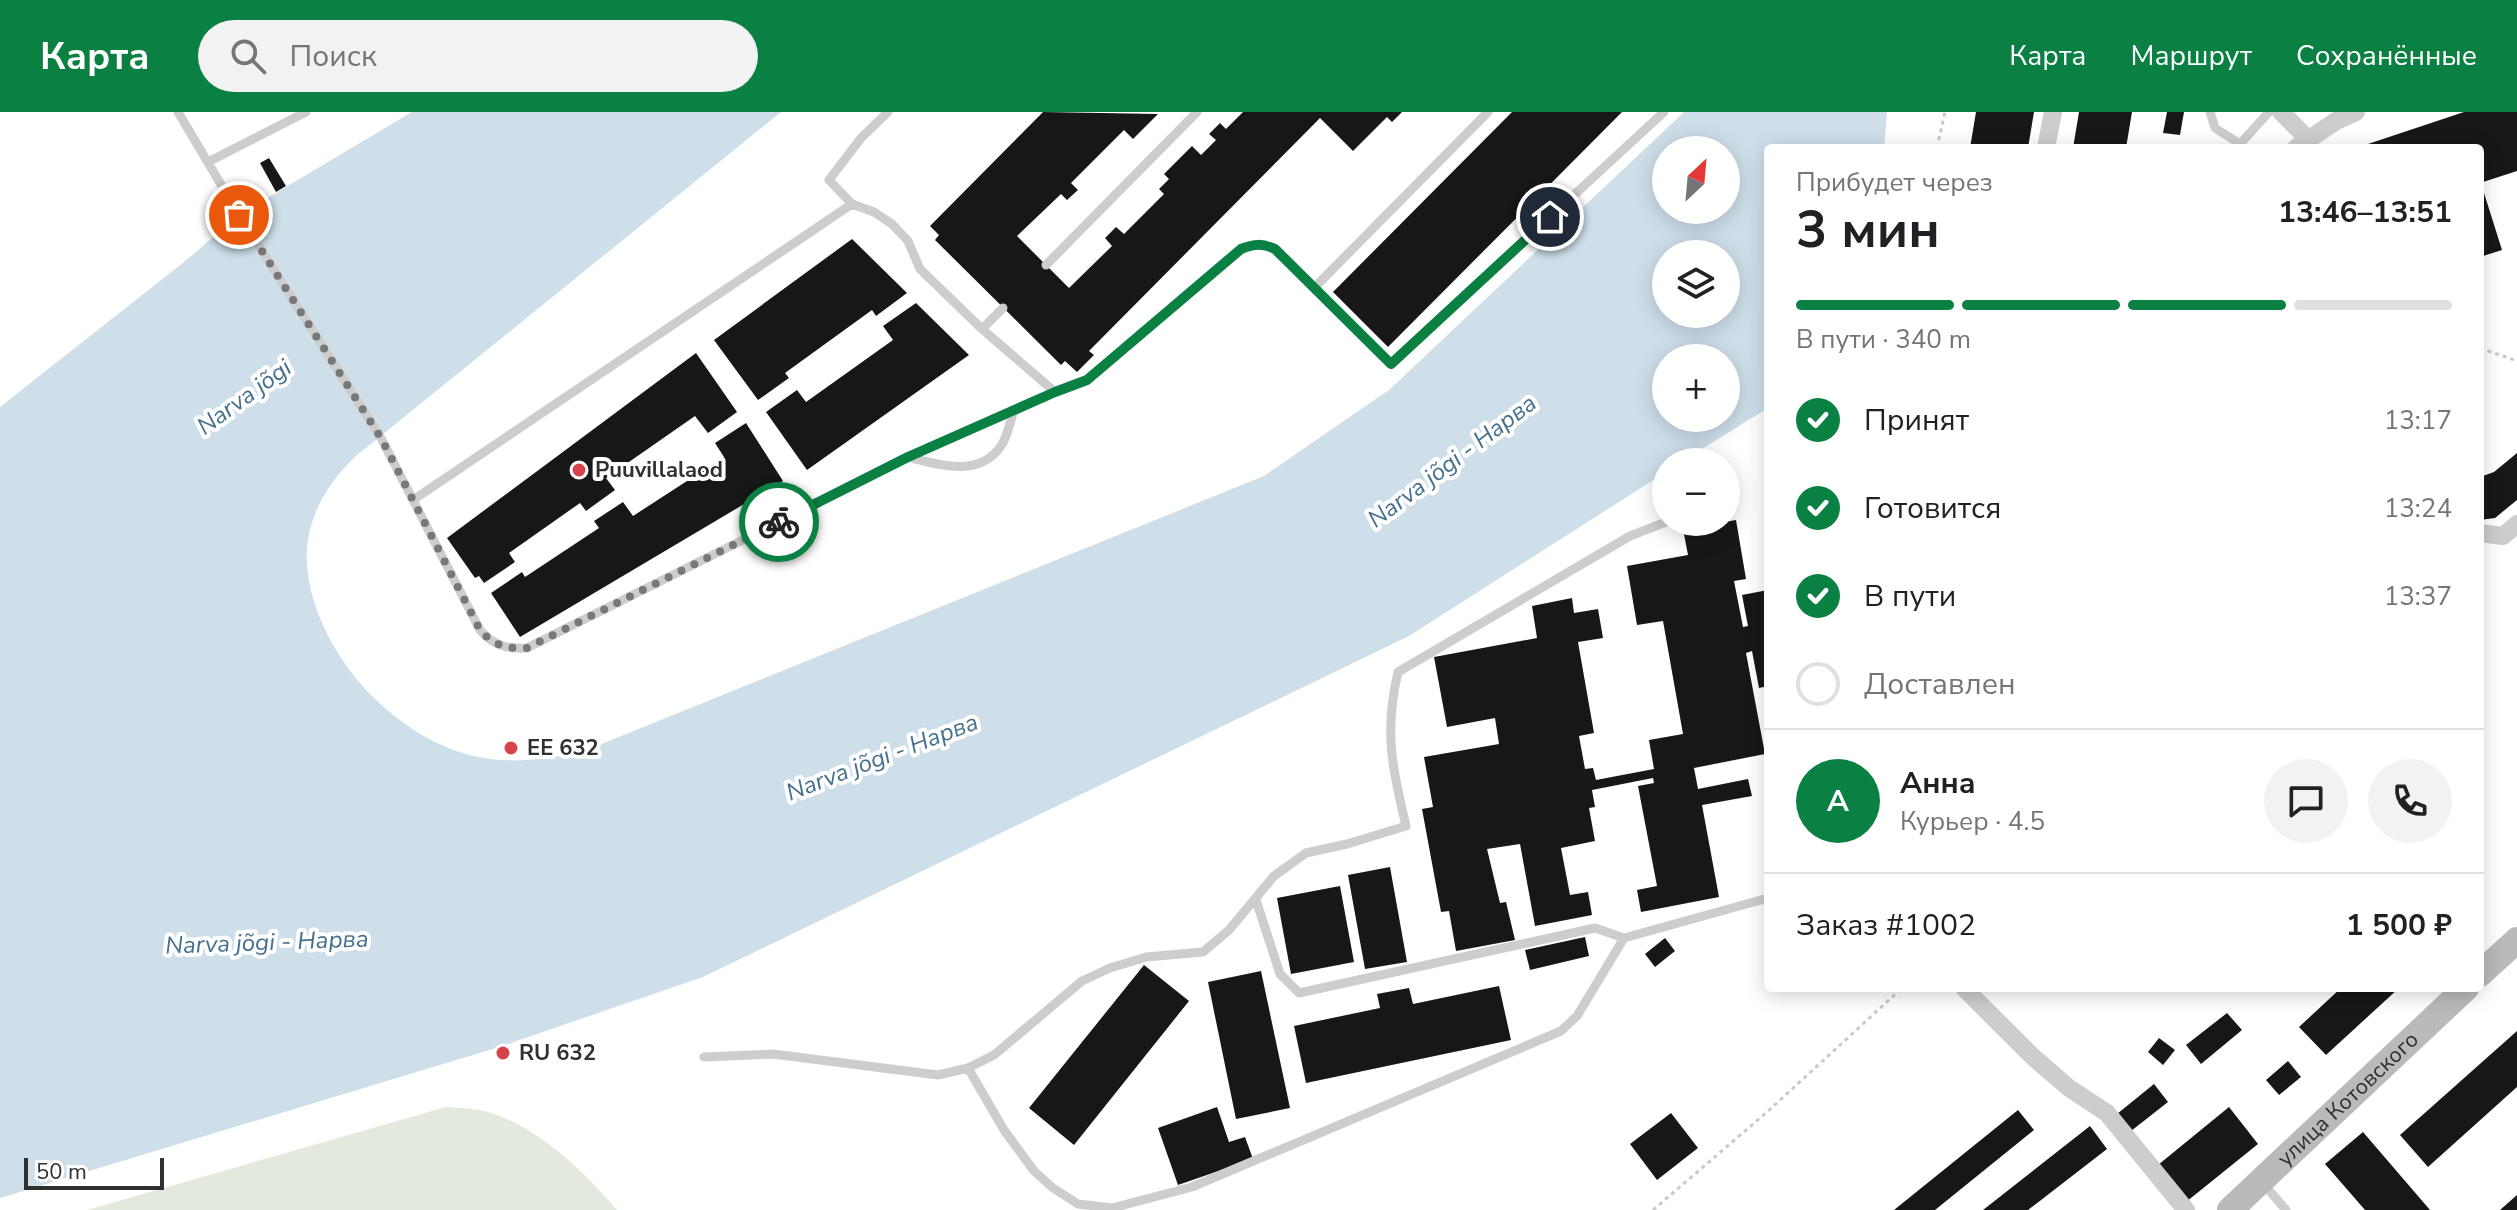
<!DOCTYPE html>
<html lang="ru">
<meta charset="utf-8">
<style>
body{margin:0;font-family:"Nunito Sans",sans-serif;background:#f2f2f2;color:#202124;height:100vh;display:flex;flex-direction:column;font-size:30px;white-space:nowrap}
*{box-sizing:border-box;margin:0}
p{font-size:26px;color:#757577}
.icon{flex:none;width:44px;height:44px;fill:none;stroke:currentColor;stroke-width:2;stroke-linecap:round;stroke-linejoin:round}
.map{position:relative;flex:1;overflow:hidden}
.side{position:absolute;left:1764px;top:32px;width:720px;height:848px;display:flex;flex-direction:column;background:#fff;border-radius:8px;box-shadow:0 4px 20px #0003}
.side>*{flex:none}
.needle{width:52px;rotate:26deg}
.tools{position:absolute;left:1652px;top:24px;display:grid;gap:16px}
.tools a{display:grid;place-items:center;width:88px;height:88px;border-radius:50%;background:#fff;box-shadow:0 4px 20px #0003;font-size:40px}
.scale{position:absolute;left:24px;bottom:20px;width:140px;box-sizing:border-box;padding-left:8px;border:4px solid #303030;border-top:0;font-size:22px;line-height:28px;white-space:nowrap;color:#303030;-webkit-text-stroke:6px #fff;paint-order:stroke}
.pin{position:absolute;display:grid;place-items:center;width:68px;height:68px;color:#fff;margin:-34px;border:4px solid #fff;border-radius:50%;box-shadow:0 2px 8px #0007}
.courier{position:absolute;display:grid;place-items:center;width:80px;height:80px;margin:-40px;border:6px solid #0b8043;border-radius:50%;background:#fff;color:#222;box-shadow:0 2px 10px #0007}
.overview em{font-style:normal;font-weight:700}
.overview div{display:flex;flex-direction:column-reverse}
.overview{display:flex;align-items:center;justify-content:space-between;height:136px;padding:0 32px}
h1{font-size:52px;font-weight:700;line-height:60px}
.bar{display:grid;grid-template-columns:repeat(4,1fr);gap:12px 8px;align-content:center;height:96px;padding:0 32px}
.bar i{height:10px;border-radius:6px;background:#e0e0e0}
.bar .on{background:#0b8043}
.bar p{grid-column:span 4}
.line{display:flex;align-items:center;gap:20px;padding:0 32px;border-top:2px solid #e0e0e0}
.line div{flex:1}
.round{display:grid;place-items:center;flex:none;width:84px;height:84px;border-radius:42px;background:#f2f2f2}
ol{padding:0 32px;list-style:none}
li{display:flex;align-items:center;gap:24px;height:88px}
li p{margin-inline-start:auto}
li .icon{padding:8px;border-radius:50%;background:#0b8043;color:#fff;stroke-width:4}
li:last-child{color:#757577}
li i{width:44px;height:44px;border:4px solid #e0e0e0;border-radius:50%}
header{display:flex;align-items:center;gap:48px;box-sizing:border-box;height:112px;padding:0 40px;background:#0b8043;color:#fff}
header strong{font-size:38px}
nav{display:flex;gap:44px;margin-inline-start:auto;font-size:28px}
.search{width:560px;height:72px;background:#f2f2f2;display:flex;align-items:center;gap:20px;box-sizing:border-box;padding:0 28px;border-radius:44px;color:#757577;font-size:30px}
.map>svg:first-child{display:block}
</style>
<header>
<strong>Карта</strong>
<div class="search"><svg class="icon" aria-label="search" viewBox="0 0 24 24"><circle cx="10" cy="10" r="6"/><path d="M15 15l6 6"/></svg>Поиск</div>
<nav><a>Карта</a><a>Маршрут</a><a>Сохранённые</a></nav>
</header>
<div class="map">
<svg width="2517" height="1098" viewBox="0 0 2517 1098">
<rect width="100%" height="100%" fill="#fff"/>
<path fill="#e3e9dd" d="M446 995C458 996 472 996 484 999 537 1013 582 1058 617 1098H87Z"/>
<path fill="#cedfea" fill-rule="evenodd" d="M412 0H781L356 344C326 372 304 410 307 452 313 538 392 625 474 644 513 653 551 647 589 637L1264 364 1389 278 1684 0H1887L1884 36H1768V296L1681 350H1666V360L1409 524 703 865 496 936 0 1086V295L184 150 239 103ZM1666 38H1726V98H1666ZM1666 142H1726V202H1666ZM1666 246H1726V306H1666Z"/>
<path fill="#171717" d="M1043 0 1158 2 1133 27 1124 18 1071 71 1078 78 1067 88 1061 82 1017 124 1069 176 1112 134 1105 126 1116 115 1124 122 1164 82 1159 77 1169 67 1164 62 1192 34 1201 43 1216 28 1209 22 1220 11 1226 17 1243 0H1402L1392 10 1387 5 1353 39 1320 6 1089 239 1094 243 1077 260 1065 249 1061 253 935 128 939 123 930 114Z
M1512 0H1622L1388 235 1333 180Z
M1976 0H2034L2028 36H1970Z
M2079 0H2132L2126 36H2073Z
M2167 0H2184L2180 23 2163 21Z
M2464 0H2517V59L2480 71V36H2356Z
M269 46 286 74 276 80 260 51Z
M2484 81 2502 138 2480 145V82Z
M852 127 907 181 876 204 872 198 785 261 789 266 758 288 714 228Z
M916 191 969 243 807 358 766 300 797 278 806 290 893 228 883 214Z
M696 241 737 300 708 321 695 304 606 366 615 378 586 399 580 391 509 441 515 450 484 471 479 464 475 466 447 426Z
M746 311 783 369 520 525 491 481 522 460 525 465 599 416 594 409 623 390 633 404 724 345 715 331Z
M2517 341V388L2495 406 2480 408V365L2494 360Z
M1736 408 1746 467 1734 469 1743 515 1748 514 1742 483 1768 478V574L1759 576 1752 539 1746 541 1765 642 1694 656 1698 677 1748 667 1752 684 1702 693 1719 785 1641 800 1637 778 1657 774 1638 674 1654 671 1653 666 1592 678 1595 695 1589 696 1595 729 1561 736 1570 783 1588 780 1592 803 1535 814 1520 732 1487 737 1500 791 1506 790 1515 828 1456 839 1449 799 1441 800 1422 697 1433 695 1424 645 1499 632 1495 606 1447 615 1434 545 1537 526 1532 494 1572 486 1574 501 1598 497 1603 526 1578 530 1594 621 1579 624 1585 657 1593 656 1596 668 1654 657 1649 628 1683 622 1663 509 1637 513 1627 454 1688 443 1683 417Z
M1390 755 1407 850 1365 857 1348 763Z
M1340 774 1354 850 1291 862 1277 786Z
M1585 825 1589 844 1530 858 1525 838Z
M1665 826 1675 839 1655 855 1645 842Z
M1144 853 1189 889 1074 1033 1029 996Z
M1261 859 1290 996 1236 1007 1208 870Z
M1499 874 1511 928 1306 971 1294 914 1380 896 1377 882 1409 876 1413 892Z
M2341 876H2399L2326 943 2299 915Z
M2227 901 2242 918 2201 952 2186 933Z
M2517 919V975L2428 1055 2400 1023Z
M2159 926 2175 938 2163 953 2148 940Z
M2288 949 2301 965 2279 983 2266 968Z
M2154 972 2168 990 2131 1019 2117 1002Z
M1217 995 1229 1030 1245 1025 1253 1047 1178 1073 1158 1016Z
M2229 995 2258 1032 2186 1090 2158 1053Z
M2018 998 2034 1018 1935 1098H1894Z
M1671 1001 1698 1036 1657 1068 1630 1032Z
M2090 1014 2107 1037 2028 1098H1983Z
M2363 1020 2430 1098H2365L2325 1052Z
M2517 1083V1098H2500Z"/>
<g fill="none" stroke-linecap="round" stroke-linejoin="round">
<path stroke="#cacaca" stroke-width="3" stroke-dasharray="4 4" stroke-linecap="butt" d="M1937 36 1945 0
M2480 236 2517 249
M1653 1098 1766 1001 1902 876"/>
<path stroke="#cdcdcd" stroke-width="9" d="M178 0 239 103 381 326 480 518C494 534 507 537 527 536L908 345 1055 280
M888 0 861 26 829 68 852 92 874 100 892 112 908 129 920 157 982 217 1055 280 1087 268 1241 137C1253 132 1262 131 1275 137L1391 252 1664 0
M2210 0 2215 16 2240 32 2269 0
M208 50 306 0
M1046 153 1197 0
M1314 176 1488 0
M982 217 1003 196
M908 345C940 353 979 366 1001 334 1008 324 1010 309 1014 298
M413 388 852 92
M1256 788 1280 862 1299 881 1595 816 1624 826
M704 945 773 942 938 963 968 956 994 943 1082 869 1110 856 1146 845 1203 840 1229 818 1274 764 1306 741 1347 732 1406 714C1392 656 1384 619 1398 560L1630 424 1666 410
M968 956 1004 1018 1034 1059 1053 1076 1078 1092 1112 1096 1192 1075 1561 919 1577 904 1624 826 1768 786
M2262 1070 2286 1098"/>
<path stroke="#cdcdcd" stroke-width="18" d="M2281 0 2308 27
M2046 36 2053 0
M2296 36 2336 9 2356 0
M2480 421 2503 424 2517 412
M1964 876 2032 944 2069 976 2107 1001 2186 1098"/>
<g stroke="#bababa" stroke-width="26">
<path d="M2480 862 2517 828"/>
<path id="s1" d="M2230 1098 2466 876"/>
</g>
</g>
<g fill="none" stroke-linecap="round" stroke-linejoin="round">
<path stroke="#787878" stroke-width="8" stroke-dasharray="0 14.4" d="M239 103 381 326 480 518C494 534 507 537 527 536L779 410"/>
<path stroke="#0b8043" stroke-width="10" d="M779 410 908 345 1055 280 1087 268 1241 137C1254 132 1262 131 1275 137L1391 252 1550 105"/>
</g>
<g fill="#d8424b" stroke="#fff" stroke-width="3">
<circle cx="579" cy="358" r="8"/>
<circle cx="511" cy="636" r="8"/>
<circle cx="503" cy="941" r="8"/>
</g>
<g text-anchor="middle" dominant-baseline="central" stroke-width="8" stroke-linejoin="round" paint-order="stroke">
<g font-size="22" font-weight="bold" fill="#303030" stroke="#fff" text-anchor="start">
<text x="595" y="358">Puuvillalaod</text>
<text x="527" y="636">EE 632</text>
<text x="519" y="941">RU 632</text>
</g>
<g font-size="22" fill="#303030" stroke="#fff">
<text stroke="none"><textPath href="#s1" startOffset="162">улица Котовского</textPath></text>
</g>
<g font-size="24" font-style="italic" fill="#44708d" stroke="#fff">
<text transform="translate(244 285) rotate(-36)">Narva jõgi</text>
<text transform="translate(1452 349) rotate(-37)">Narva jõgi - Нарва</text>
<text transform="translate(882 645) rotate(-21)">Narva jõgi - Нарва</text>
<text transform="translate(267 830) rotate(-2)">Narva jõgi - Нарва</text>
</g>
</g>
</svg>
<div class="tools">
<a><svg class="needle" viewBox="-14 -14 28 28"><path d="M0-13l5 13h-10z" fill="#e53935"/><path d="M0 13l5-13h-10z" fill="#757577"/></svg></a>
<a><svg class="icon" aria-label="layers" viewBox="0 0 24 24"><path d="M12 4l9 5-9 5-9-5zM3 14l9 5 9-5"/></svg></a>
<a>+</a>
<a>−</a>
</div>
<div class="scale">50 m</div>
<div class="pin" style="left:239px;top:103px;background:#ea580c"><svg class="icon" aria-label="bag" viewBox="0 0 24 24"><path d="M5 8h14l-1 12H6zM9 8a3 3 0 0 1 6 0"/></svg></div>
<div class="pin" style="left:1550px;top:105px;background:#1f2937"><svg class="icon" aria-label="home" viewBox="0 0 24 24"><path d="M3 11l9-7 9 7M6 9v11h12V9"/></svg></div>
<div class="courier" style="left:779px;top:410px"><svg class="icon" aria-label="bike" viewBox="0 0 24 24"><circle cx="6" cy="16" r="4"/><circle cx="18" cy="16" r="4"/><path d="M6 16l4-8h5l3 8M10 8l3 8H6M13 5h3"/></svg></div>
<section class="side">
<div class="overview"><div><h1>3 мин</h1><p>Прибудет через</p></div><em>13:46–13:51</em></div>
<div class="bar"><i class="on"></i><i class="on"></i><i class="on"></i><i></i><p>В пути · 340 m</p></div>
<ol>
<li><svg class="icon" aria-label="check" viewBox="0 0 24 24"><path d="M5 12l5 5 9-10"/></svg>Принят<p>13:17</p></li>
<li><svg class="icon" aria-label="check" viewBox="0 0 24 24"><path d="M5 12l5 5 9-10"/></svg>Готовится<p>13:24</p></li>
<li><svg class="icon" aria-label="check" viewBox="0 0 24 24"><path d="M5 12l5 5 9-10"/></svg>В пути<p>13:37</p></li>
<li><i></i>Доставлен</li>
</ol>
<div class="line" style="height:144px"><b class="round" style="background:#0b8043;color:#fff">А</b><div><b>Анна</b><p>Курьер · 4.5</p></div><a class="round"><svg class="icon" aria-label="chat" viewBox="0 0 24 24"><path d="M4 5h16v11H9l-5 4z"/></svg></a><a class="round"><svg class="icon" aria-label="phone" viewBox="0 0 24 24"><path d="M5 4h4l2 5-3 2q2 4 5 5l2-3 5 2v4C11 20 4 13 5 4z"/></svg></a></div>
<div class="line" style="height:104px"><div>Заказ #1002</div><b>1 500 ₽</b></div>
</section>
</div>
